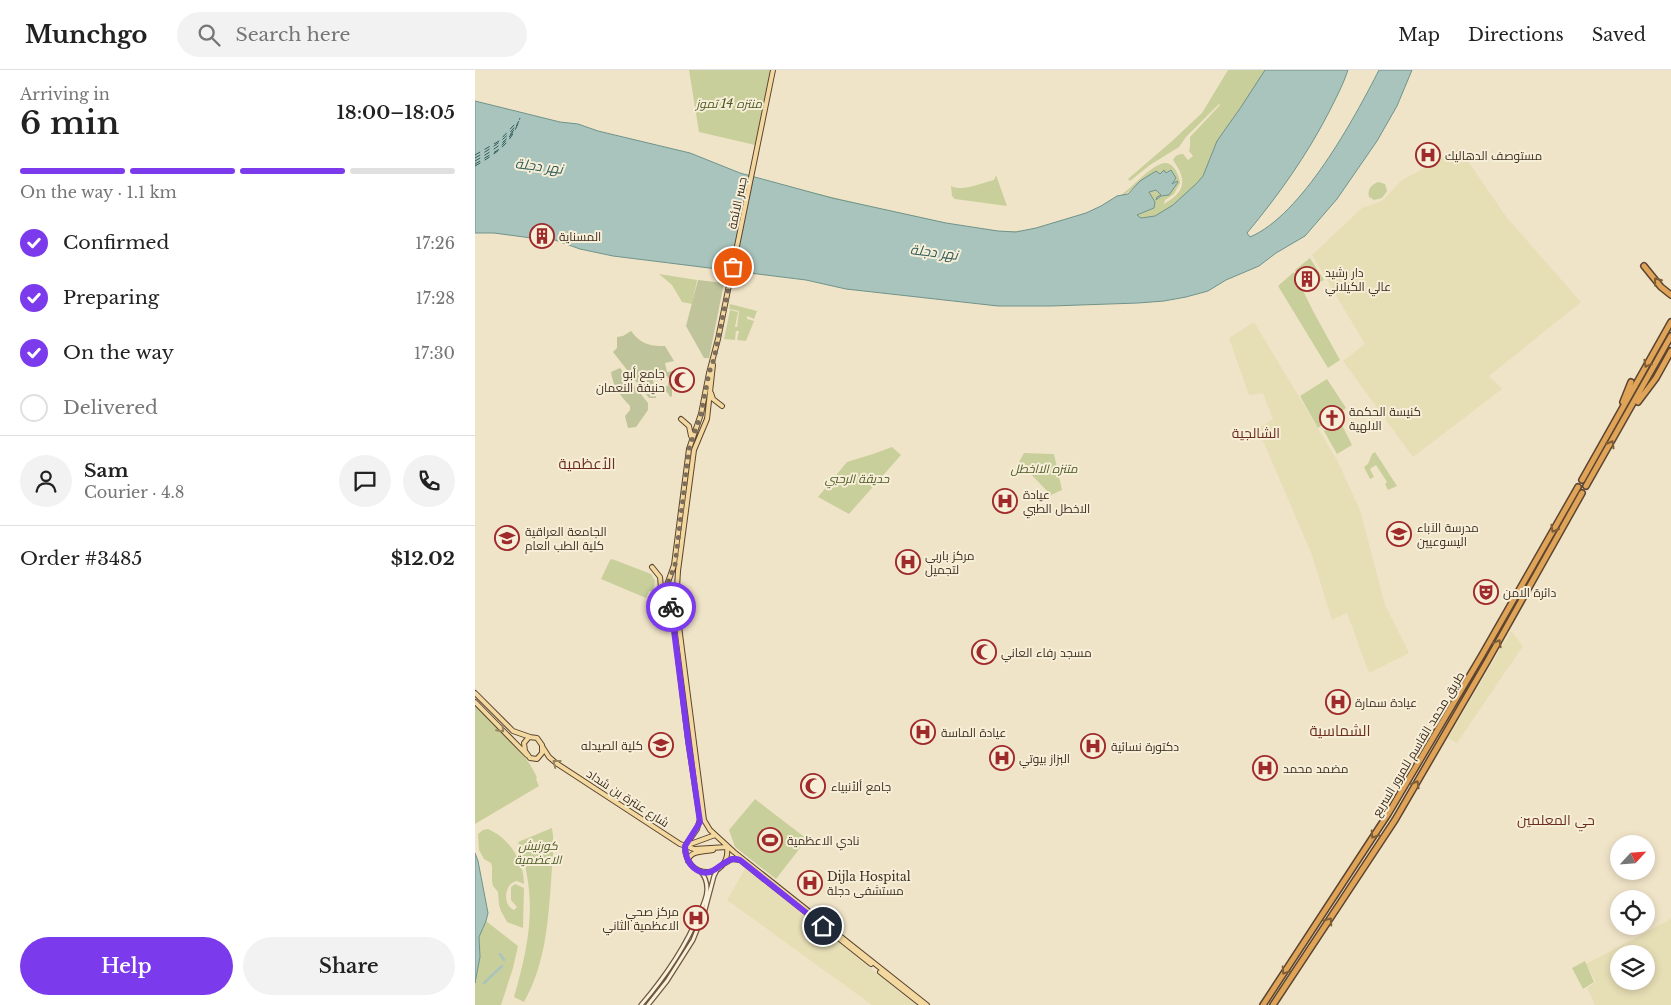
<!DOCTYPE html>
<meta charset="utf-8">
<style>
body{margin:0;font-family:"Libre Baskerville",Cairo,serif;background:#f2f2f2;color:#222;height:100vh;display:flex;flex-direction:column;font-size:19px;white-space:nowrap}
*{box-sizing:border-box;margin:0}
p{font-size:16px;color:#767676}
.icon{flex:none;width:28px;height:28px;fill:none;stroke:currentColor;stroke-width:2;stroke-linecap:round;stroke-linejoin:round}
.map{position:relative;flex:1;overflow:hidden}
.sheet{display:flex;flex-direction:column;background:#fff;width:475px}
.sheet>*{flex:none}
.needle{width:32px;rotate:64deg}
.tools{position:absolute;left:1135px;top:765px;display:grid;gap:10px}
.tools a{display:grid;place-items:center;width:45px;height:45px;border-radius:50%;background:#fff;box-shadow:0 2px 8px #0003;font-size:25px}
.pin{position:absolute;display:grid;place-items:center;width:42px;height:42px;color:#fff;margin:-21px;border:2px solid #fff;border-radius:50%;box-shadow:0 1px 5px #0007}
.courier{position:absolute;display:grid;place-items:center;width:50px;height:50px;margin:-25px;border:4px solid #7c3aed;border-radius:50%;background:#fff;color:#222;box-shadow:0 1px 6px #0007}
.overview em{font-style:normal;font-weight:600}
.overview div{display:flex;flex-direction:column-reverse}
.overview{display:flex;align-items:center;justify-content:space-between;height:85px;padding:0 20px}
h1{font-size:32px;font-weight:600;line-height:38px}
.bar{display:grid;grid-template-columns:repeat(4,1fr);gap:8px 5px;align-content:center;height:60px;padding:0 20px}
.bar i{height:6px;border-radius:4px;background:#e0e0e0}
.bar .on{background:#7c3aed}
.bar p{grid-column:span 4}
.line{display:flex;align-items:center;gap:12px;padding:0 20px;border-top:1px solid #e0e0e0}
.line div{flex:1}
.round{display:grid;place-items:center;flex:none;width:52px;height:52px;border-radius:26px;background:#f2f2f2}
ol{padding:0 20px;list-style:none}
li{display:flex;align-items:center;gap:15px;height:55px}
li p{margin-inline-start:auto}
li .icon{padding:5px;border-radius:50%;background:#7c3aed;color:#fff;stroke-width:4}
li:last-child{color:#767676}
li i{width:28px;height:28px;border:2px solid #e0e0e0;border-radius:50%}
.primary-button{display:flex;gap:10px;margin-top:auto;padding:10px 20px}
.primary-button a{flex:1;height:58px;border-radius:30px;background:#7c3aed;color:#fff;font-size:20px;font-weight:600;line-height:58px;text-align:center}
.primary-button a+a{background:#f2f2f2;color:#222}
header{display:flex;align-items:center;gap:30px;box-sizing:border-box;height:70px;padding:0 25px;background:#fff;border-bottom:1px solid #e0e0e0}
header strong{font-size:24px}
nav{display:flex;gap:28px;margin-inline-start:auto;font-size:18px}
.search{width:350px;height:45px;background:#f2f2f2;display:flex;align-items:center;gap:12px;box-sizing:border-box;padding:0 18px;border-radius:28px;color:#767676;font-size:19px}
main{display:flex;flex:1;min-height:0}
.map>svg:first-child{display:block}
</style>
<header>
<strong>Munchgo</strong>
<div class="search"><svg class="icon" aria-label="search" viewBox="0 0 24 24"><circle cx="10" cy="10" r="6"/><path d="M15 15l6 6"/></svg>Search here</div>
<nav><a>Map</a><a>Directions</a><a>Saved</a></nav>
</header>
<main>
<section class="sheet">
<div class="overview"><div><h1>6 min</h1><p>Arriving in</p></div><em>18:00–18:05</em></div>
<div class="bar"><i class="on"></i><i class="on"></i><i class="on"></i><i></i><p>On the way · 1.1 km</p></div>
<ol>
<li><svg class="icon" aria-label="check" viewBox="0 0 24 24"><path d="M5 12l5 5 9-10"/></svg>Confirmed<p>17:26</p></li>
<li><svg class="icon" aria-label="check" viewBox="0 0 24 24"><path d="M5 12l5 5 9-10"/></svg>Preparing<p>17:28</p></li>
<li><svg class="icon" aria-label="check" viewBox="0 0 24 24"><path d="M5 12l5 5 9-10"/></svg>On the way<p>17:30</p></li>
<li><i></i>Delivered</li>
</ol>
<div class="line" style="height:90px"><a class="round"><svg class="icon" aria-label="person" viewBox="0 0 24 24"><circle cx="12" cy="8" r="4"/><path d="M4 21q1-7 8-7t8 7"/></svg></a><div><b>Sam</b><p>Courier · 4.8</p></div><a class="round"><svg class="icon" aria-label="chat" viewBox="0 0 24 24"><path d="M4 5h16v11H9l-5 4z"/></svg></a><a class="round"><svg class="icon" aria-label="phone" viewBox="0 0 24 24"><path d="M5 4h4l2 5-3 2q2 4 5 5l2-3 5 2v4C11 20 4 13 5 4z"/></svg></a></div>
<div class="line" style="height:65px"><div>Order #3485</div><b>$12.02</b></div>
<div class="primary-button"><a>Help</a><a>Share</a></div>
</section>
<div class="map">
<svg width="1196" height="935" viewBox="0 0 1196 935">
<rect width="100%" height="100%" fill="#f0e4c8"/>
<path fill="#e6deb5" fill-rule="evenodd" d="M984 78 1032 148 1106 232 1014 306 1027 319 938 387 868 291 890 274 837 185 887 138 907 131 926 111Z
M779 252 862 390 885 440 910 535 934 583 894 603 872 543 857 550 837 485 783 359 798 349 788 323 774 325 754 268Z
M1036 561 1048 576 982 673 973 668Z
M271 797 441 935H397L252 830Z
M1196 849V935H1120L1112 918 1121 912 1111 894ZM1144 884H1171V911H1144Z"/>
<path fill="#c9cf9b" d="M214 0H295L280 75 224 62Z
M753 0H794L792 3H788L785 7H789L790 10 782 16 780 26 774 30 771 38 764 43 746 68 737 87 732 106 711 129 707 127C697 136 671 170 659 147L679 138 680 132 674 122 681 120 686 125 682 127V129L686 126 694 125 703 112 702 111 697 114 701 108 696 100 691 103 688 101 685 104 681 101C668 109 658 119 646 127L644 132 650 143 648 148 607 159 602 156 601 158 603 161 597 163H604L613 159 652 151 663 158 634 166 614 170 530 172 483 168 462 162 415 157 388 145 313 123 300 118 290 110C342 124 395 136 447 148 482 155 522 166 558 159V163L573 159 575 164 594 163 593 161 577 162 575 158 569 156C599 148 632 138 656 117 664 110 679 94 690 93 699 93 704 105 705 113L699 124 690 130 689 134C711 121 712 110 698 90 700 86 703 84 708 84L713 90 718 86 714 81 715 77V67L745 35 744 34 711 67 704 77 675 95 655 111 653 109 697 71 727 43Z
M521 105 532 136 480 129 477 126 476 116C488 122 506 113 519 110Z
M903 112 910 114 912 121 907 128 899 130 894 127C892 120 896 115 903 112Z
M835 188 849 210 829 220 820 200Z
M819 202 838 241 865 290 853 298 803 216Z
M184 204 222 210 217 234 207 232 197 215Z
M255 234 282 241 279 249 272 246V249L279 251 271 271 262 270 264 261H261L260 270 249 269 255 240 263 242 260 257H262L264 241 254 239Z
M852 309 871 338 843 358 825 326Z
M865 351 877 375 862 384 849 361Z
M417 377 426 385 374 444 343 427 372 392 398 384Z
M900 382 922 416 913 420 910 414 912 412 901 395 895 399 899 407 895 409 889 397 893 394 897 384Z
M549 383 579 384 587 420 576 425 544 392Z
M137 489 176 504 180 511 178 522 174 521 171 528 126 509 135 490Z
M0 635C21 657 50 679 62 708L61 709 64 716 0 754Z
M280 729 332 769 301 809 260 777 254 760Z
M77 758C80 776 77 794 76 812 73 854 70 895 49 932L39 927C55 871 63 828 43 772Z
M13 759C34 768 49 791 49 814L42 811C29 813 27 835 39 840L42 837 36 830V817L40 814 49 818 48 858 32 852 26 841 24 835 23 822 18 816 17 811V797L16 793 9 789 4 780 3 764 8 760Z
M11 851 43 876 38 898 26 935H0V913L5 887 4 867Z
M1110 891 1119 912 1108 919 1097 898Z"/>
<path fill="#bfc49a" d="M223 210 249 213 234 288H229L211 256Z
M156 261C166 274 174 276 190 276L199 291 190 293 192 302 199 301 201 319H197V326L195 327 193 323 188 321 187 317 193 316V311L194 314 197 313V311H199L198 308H193L192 306 181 307V309L178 310 181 328H174L138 282 142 278V267L148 266Z
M145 298 173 333V340L161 357 153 358 150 346 155 340V336C145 325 138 317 136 302Z"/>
<path fill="#a9c4bc" stroke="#6f938a" d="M790 0H873C868 15 861 28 854 42 832 85 803 126 772 163L775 167C827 145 879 49 904 0H937L922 36 902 71 862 129 830 166 801 183 784 196 751 210 733 221 711 227 689 231 663 233 576 236H523L371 219 331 210 138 186 105 179 80 170 70 169 67 164 65 165 64 169 19 163H0V31L85 52 103 54 123 61 215 83 265 103 357 128 471 153 523 161 541 162 561 158 611 143 626 136 642 126 653 124 665 111 681 101 685 104 689 100 691 103 696 100 701 108 697 114 702 111 703 112 694 125 686 126 681 130 682 127 686 125 681 120 674 122 680 132 679 138 662 145 666 148 680 146 698 135 722 113 728 106 742 71 766 37Z
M0 783 3 791 13 843 11 851 4 867 5 887 0 913Z"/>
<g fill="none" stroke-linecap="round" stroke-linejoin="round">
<path stroke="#a9c4bc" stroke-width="2.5" d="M25 884 29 890
M9 913 27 896"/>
<path stroke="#2f5d5a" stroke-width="1" stroke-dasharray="6 5" stroke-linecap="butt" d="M0 85 24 71 40 54
M0 88C17 78 33 68 44 51
M0 91C17 81 34 71 43 53
M0 94 23 80 40 60
M0 96C22 83 37 73 45 48"/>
<defs>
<path id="secondary" d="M166 935C190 907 210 878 224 844 228 836 232 827 232 819 232 812 230 806 225 801
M173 935 192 911 218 870 230 840 239 806 242 800"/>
<path id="primary" d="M238 295 232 349 219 380 203 501 201 533 229 750 235 760 259 782 452 935
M236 323 238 329 247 336
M206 349 214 356 216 366
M177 497 185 507 187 529 196 538
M0 623 38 661 55 667
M0 632 52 685
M54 667 62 668 67 675V683L62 689 55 688 50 681 49 673Z
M67 676 74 687 81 693 205 774 219 779 252 777
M210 776 222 759 225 749 213 670 198 546 192 525V515L199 495 214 379 226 344 234 303 243 269 298 0
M210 776C210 812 256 809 252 777
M210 776 240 765
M213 791C215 780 229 782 238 780
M247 795 257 789 265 790 396 894
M405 902 447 935"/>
<path id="motorway" d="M1169 196 1186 217 1196 225
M1148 332 1156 312
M1163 332 1181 308 1196 281
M1107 410 1196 252
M1111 416 1196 266
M788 935 913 744 1007 585 1103 417
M798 935 920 750 1013 590 1107 423"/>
</defs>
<use href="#secondary" stroke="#6f573f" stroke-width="5.5"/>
<use href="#primary" stroke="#5b4430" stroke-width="6"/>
<use href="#motorway" stroke="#5b4430" stroke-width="8"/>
<use href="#secondary" stroke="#faf1dc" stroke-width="3"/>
<use href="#primary" stroke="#f3d9a0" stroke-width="4"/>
<use href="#motorway" stroke="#e0a458" stroke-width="5"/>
</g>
<defs><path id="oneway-chevron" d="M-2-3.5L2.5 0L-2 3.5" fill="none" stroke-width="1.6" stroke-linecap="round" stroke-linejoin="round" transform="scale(1.25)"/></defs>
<g stroke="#7e5d36">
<use href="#oneway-chevron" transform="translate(1182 211) rotate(-129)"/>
<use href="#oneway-chevron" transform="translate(1172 294) rotate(119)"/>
<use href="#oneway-chevron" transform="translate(1136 374) rotate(-60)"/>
<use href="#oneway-chevron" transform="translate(1079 459) rotate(120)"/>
<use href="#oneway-chevron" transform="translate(1023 573) rotate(-61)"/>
<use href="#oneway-chevron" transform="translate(941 714) rotate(-60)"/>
<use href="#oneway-chevron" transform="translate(899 765) rotate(123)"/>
<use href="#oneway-chevron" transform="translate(854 851) rotate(-56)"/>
<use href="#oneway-chevron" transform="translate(810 901) rotate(123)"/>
</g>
<g stroke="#988460">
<use href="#oneway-chevron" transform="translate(26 659) rotate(47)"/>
<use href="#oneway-chevron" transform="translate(81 693) rotate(-142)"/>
</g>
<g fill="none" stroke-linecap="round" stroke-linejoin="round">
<path stroke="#7c6e5b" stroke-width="5" stroke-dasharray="0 9" d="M196 537 192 525V515L200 495 214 379 226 344 234 303 239 289 258 197"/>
<path stroke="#7c3aed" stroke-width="6" d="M196 537 213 670 225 752 210 776C210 785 212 792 219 798 239 814 248 783 265 790L348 856"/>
</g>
<defs>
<symbol id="hospital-ring" viewBox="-11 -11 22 22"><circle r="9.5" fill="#f7eed8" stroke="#9e2a2b" stroke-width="1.5"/><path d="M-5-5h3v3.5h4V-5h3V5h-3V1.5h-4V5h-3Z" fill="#9e2a2b"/></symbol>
<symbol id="building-ring" viewBox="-11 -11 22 22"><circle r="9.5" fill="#f7eed8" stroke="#9e2a2b" stroke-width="1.5"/><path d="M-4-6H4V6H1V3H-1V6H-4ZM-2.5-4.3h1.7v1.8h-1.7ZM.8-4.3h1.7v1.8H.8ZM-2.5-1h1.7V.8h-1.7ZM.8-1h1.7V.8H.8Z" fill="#9e2a2b"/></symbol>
<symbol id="mosque-ring" viewBox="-11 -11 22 22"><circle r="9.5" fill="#f7eed8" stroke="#9e2a2b" stroke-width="1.5"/><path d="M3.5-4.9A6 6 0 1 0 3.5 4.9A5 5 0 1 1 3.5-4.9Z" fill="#9e2a2b"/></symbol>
<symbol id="church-ring" viewBox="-11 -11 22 22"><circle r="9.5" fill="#f7eed8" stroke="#9e2a2b" stroke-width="1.5"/><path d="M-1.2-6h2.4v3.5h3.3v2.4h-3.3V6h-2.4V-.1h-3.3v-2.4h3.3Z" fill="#9e2a2b"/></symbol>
<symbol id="school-ring" viewBox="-11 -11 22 22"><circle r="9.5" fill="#f7eed8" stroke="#9e2a2b" stroke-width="1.5"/><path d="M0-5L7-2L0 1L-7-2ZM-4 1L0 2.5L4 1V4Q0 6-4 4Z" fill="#9e2a2b"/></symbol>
<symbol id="university-ring" viewBox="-11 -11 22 22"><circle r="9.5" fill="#f7eed8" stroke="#9e2a2b" stroke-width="1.5"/><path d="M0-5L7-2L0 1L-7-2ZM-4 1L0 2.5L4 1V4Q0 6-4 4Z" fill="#9e2a2b"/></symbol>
<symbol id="theatre-ring" viewBox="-11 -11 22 22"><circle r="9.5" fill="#f7eed8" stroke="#9e2a2b" stroke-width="1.5"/><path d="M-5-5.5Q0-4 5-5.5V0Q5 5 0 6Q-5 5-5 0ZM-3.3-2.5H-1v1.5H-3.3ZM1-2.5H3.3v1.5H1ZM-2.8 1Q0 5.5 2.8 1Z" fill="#9e2a2b"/></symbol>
<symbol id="stadium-ring" viewBox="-11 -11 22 22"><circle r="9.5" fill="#f7eed8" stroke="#9e2a2b" stroke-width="1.5"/><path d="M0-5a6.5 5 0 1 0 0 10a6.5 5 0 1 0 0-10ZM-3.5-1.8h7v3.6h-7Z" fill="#9e2a2b"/></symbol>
</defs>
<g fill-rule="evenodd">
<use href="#hospital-ring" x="939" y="71" width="28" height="28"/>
<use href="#building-ring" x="53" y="152" width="28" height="28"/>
<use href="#building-ring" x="818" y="195" width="28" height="28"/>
<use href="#mosque-ring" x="193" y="296" width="28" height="28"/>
<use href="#church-ring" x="843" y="334" width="28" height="28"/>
<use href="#hospital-ring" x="516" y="417" width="28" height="28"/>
<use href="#school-ring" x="910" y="450" width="28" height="28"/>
<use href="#university-ring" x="18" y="454" width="28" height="28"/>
<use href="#hospital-ring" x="419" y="478" width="28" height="28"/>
<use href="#theatre-ring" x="997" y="508" width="28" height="28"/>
<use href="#mosque-ring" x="495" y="568" width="28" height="28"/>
<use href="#hospital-ring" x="849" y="618" width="28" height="28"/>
<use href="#hospital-ring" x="434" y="648" width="28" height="28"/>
<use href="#university-ring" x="172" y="661" width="28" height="28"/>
<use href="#hospital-ring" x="604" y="662" width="28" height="28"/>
<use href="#hospital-ring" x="513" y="674" width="28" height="28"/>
<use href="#hospital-ring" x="776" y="684" width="28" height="28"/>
<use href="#mosque-ring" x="324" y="702" width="28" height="28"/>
<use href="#stadium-ring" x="281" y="756" width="28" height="28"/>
<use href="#hospital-ring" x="321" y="799" width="28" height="28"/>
<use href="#hospital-ring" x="207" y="834" width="28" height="28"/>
</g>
<g text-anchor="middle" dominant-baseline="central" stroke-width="4" stroke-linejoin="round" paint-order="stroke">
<g font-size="12" font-style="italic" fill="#4d5a26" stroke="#f7eed8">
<text x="254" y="33">منتزه 14 تموز</text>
<text x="569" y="398">متنزه الااخطل</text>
<text x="382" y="408">حديقة الرحبي</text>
<text x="63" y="775">كورنيش<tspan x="63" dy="14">الاعضمية</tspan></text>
</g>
<g font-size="12" fill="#3d2e20" stroke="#f7eed8" text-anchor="start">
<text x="970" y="85">مستوصف الدهاليك</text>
<text x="84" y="166">المسناية</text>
<text x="850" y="202">دار رشيد<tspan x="850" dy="14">عالي الكيلاني</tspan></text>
<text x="190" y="303" text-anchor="end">جامع أبو<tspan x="190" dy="14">حنيفة النعمان</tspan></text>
<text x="874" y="341">كنيسة الحكمة<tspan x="874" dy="14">الالهية</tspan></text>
<text x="548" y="424">عيادة<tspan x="548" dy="14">الاخطل الطبي</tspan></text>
<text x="942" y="457">مدرسة الآباء<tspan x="942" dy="14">اليسوعيين</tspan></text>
<text x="50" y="461">الجامعة العراقية<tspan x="50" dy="14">كلية الطب العام</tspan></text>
<text x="450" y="485">مركز باربي<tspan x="450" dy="14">لتجميل</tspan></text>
<text x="1028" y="522">دائرة الامن</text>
<text x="526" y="582">مسجد رفاء العاني</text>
<text x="880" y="632">عيادة سمارة</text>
<text x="466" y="662">عيادة الماسة</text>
<text x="168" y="675" text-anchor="end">كلية الصيدله</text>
<text x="636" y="676">دكتورة نسائية</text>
<text x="544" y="688">البزاز بيوتي</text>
<text x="808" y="698">مضمد محمد</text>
<text x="356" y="716">جامع ألأنبياء</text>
<text x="312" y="770">نادي الاعظمية</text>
<text x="352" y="806">Dijla Hospital<tspan x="352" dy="14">مستشفى دجلة</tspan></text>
<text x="204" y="841" text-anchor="end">مركز صحي<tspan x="204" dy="14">الاعظمية الثاني</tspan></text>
</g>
<g font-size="12" fill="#3d2e20" stroke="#f7eed8">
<text transform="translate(262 133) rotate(-78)">جسر الائمة</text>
<text transform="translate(943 674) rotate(-59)">طريق محمد القاسم للمرور السريع</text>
<text transform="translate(153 728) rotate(33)">شارع عنترة بن شداد</text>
</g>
<g font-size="14" font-style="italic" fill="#2f5d5a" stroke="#f7eed8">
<text transform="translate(64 96) rotate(7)">نهر دجلة</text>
<text transform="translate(459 182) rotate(7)">نهر دجلة</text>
</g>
<g font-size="14" fill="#6b2e1e" stroke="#f7eed8">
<text x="781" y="363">الشالجية</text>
<text x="1081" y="750">حي المعلمين</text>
</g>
<g font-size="15" fill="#6b2e1e" stroke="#f7eed8">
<text x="112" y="393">الأعظمية</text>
<text x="865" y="660">الشماسية</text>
</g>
</g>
</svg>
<div class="tools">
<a><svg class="needle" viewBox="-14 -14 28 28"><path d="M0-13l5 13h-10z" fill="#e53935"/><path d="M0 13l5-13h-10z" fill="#767676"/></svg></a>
<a><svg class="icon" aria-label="locate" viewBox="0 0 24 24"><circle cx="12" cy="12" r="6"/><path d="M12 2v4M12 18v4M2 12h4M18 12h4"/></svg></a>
<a><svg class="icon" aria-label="layers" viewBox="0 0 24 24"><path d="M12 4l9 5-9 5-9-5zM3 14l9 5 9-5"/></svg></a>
</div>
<div class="pin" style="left:258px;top:197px;background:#ea580c"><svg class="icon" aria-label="bag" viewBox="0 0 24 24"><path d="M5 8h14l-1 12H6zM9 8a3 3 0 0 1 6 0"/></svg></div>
<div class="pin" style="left:348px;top:856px;background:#1f2937"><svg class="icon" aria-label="home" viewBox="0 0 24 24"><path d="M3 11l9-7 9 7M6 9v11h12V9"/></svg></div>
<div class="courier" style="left:196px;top:537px"><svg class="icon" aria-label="bike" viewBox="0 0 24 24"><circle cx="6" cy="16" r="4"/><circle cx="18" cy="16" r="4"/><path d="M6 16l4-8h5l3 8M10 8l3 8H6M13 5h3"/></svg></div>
</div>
</main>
